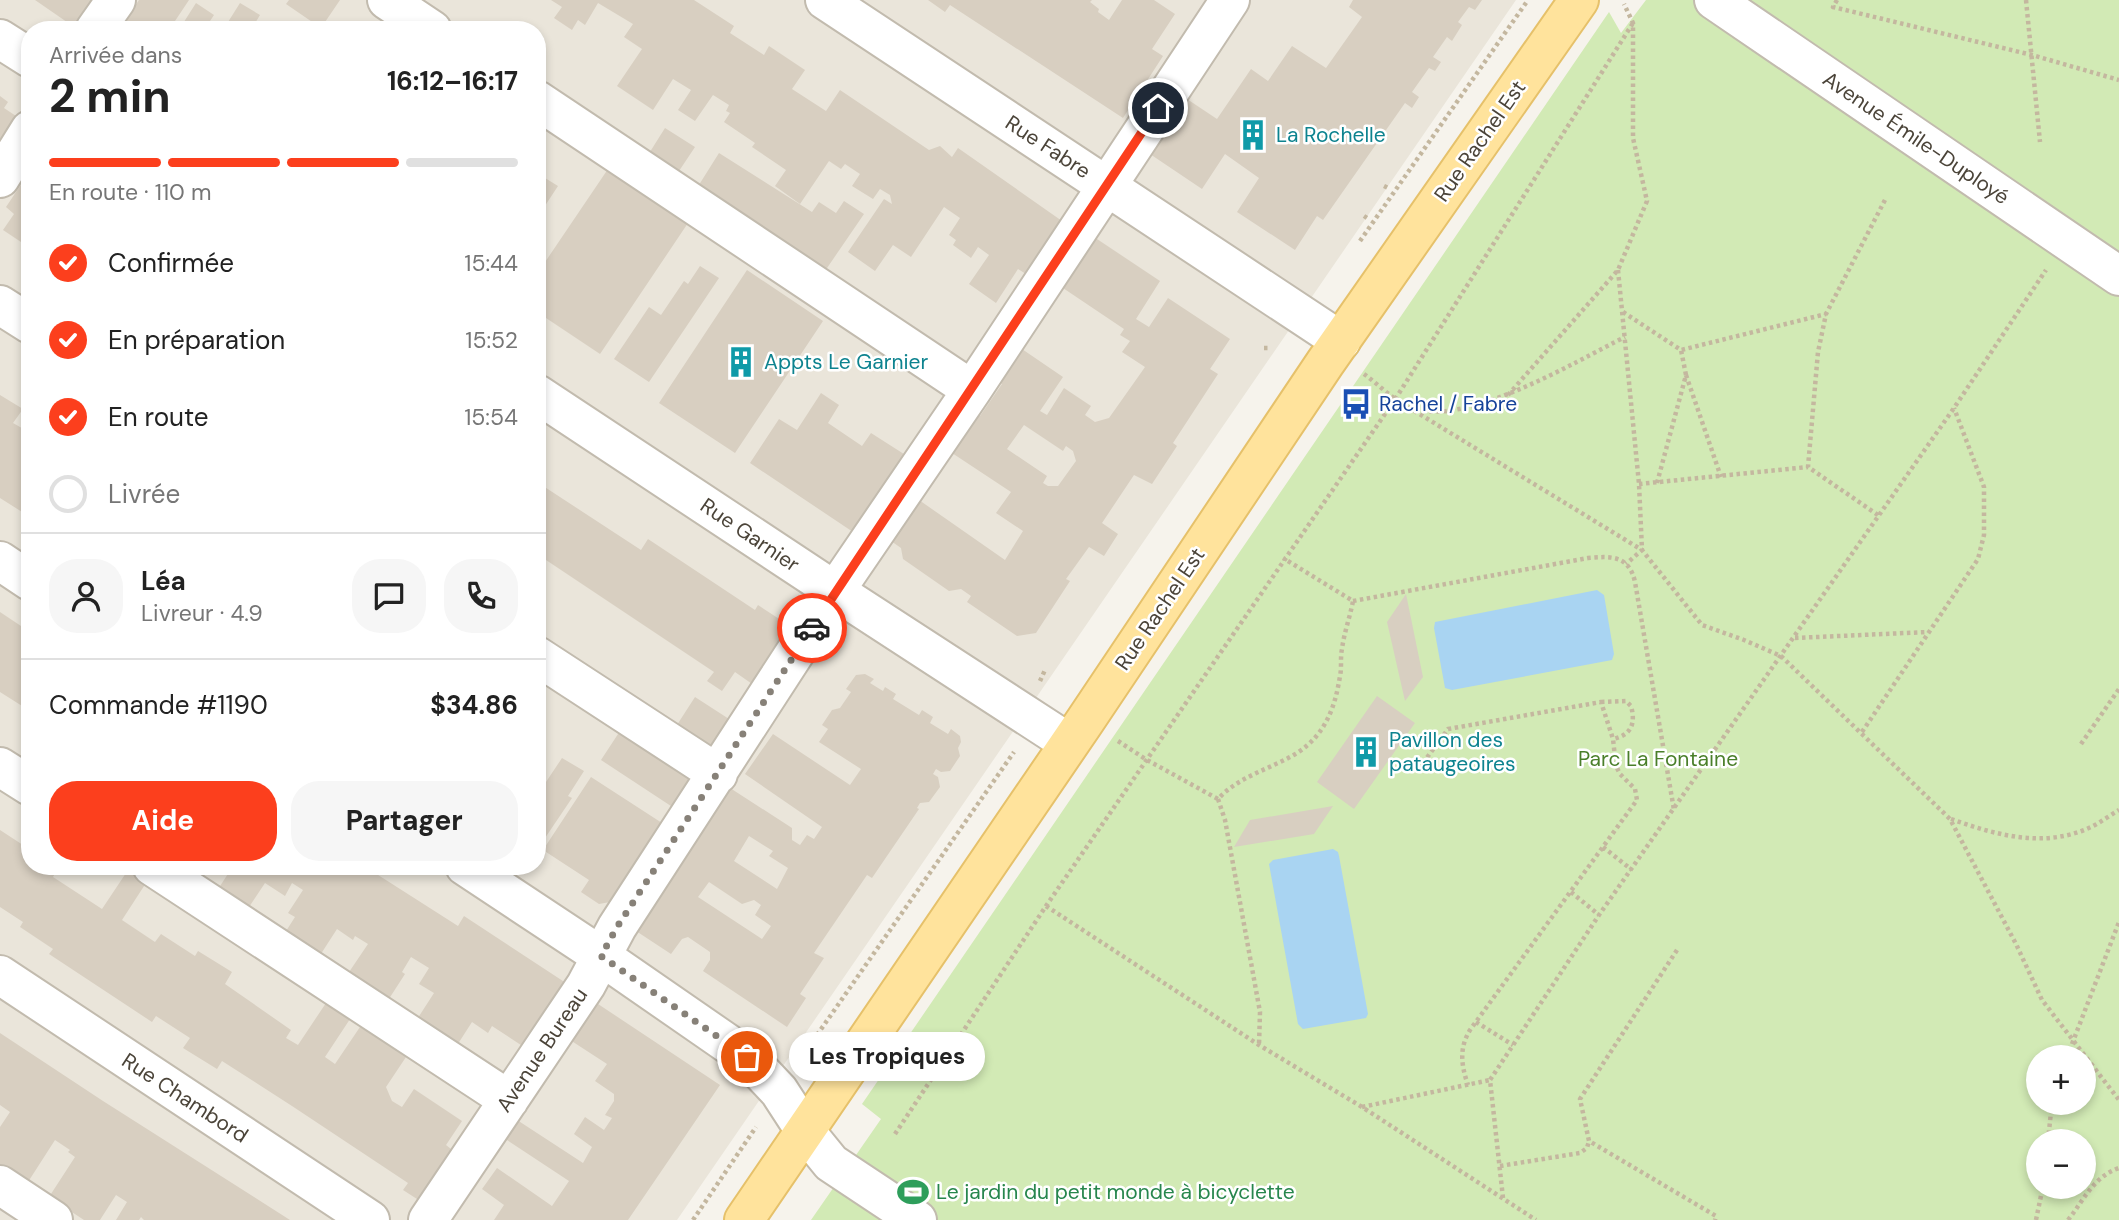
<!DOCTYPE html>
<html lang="fr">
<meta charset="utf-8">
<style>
body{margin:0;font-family:"DM Sans",sans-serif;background:#f6f6f6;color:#222;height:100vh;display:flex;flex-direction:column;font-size:26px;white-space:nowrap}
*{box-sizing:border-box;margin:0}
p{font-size:23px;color:#767676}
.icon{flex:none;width:38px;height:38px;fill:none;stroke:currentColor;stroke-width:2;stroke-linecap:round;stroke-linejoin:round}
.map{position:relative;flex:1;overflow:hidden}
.sheet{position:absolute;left:21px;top:21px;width:525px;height:854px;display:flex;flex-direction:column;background:#fff;border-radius:28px;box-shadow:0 4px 10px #0003}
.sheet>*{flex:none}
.tools{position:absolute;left:2026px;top:1045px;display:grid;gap:14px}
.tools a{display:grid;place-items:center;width:70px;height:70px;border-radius:50%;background:#fff;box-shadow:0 4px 10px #0003;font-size:35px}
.pin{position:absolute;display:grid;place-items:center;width:60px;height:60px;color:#fff;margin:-30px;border:4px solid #fff;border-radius:50%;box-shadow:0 2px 7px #0007}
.courier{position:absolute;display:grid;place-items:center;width:70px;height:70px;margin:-35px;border:5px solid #fc3f1d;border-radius:50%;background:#fff;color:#222;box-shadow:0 2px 9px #0007}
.bubble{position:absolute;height:49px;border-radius:24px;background:#fff;box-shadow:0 4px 10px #0003;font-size:23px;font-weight:700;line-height:49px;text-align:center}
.summary em{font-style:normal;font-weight:700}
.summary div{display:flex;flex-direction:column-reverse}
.summary{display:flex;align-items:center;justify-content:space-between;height:119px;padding:0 28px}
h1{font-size:46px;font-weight:700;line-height:52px}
.bar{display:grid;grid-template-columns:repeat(4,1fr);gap:10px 7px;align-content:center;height:84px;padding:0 28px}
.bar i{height:9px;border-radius:5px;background:#e0e0e0}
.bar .selected{background:#fc3f1d}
.bar p{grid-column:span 4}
.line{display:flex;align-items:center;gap:18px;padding:0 28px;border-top:2px solid #e0e0e0}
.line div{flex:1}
.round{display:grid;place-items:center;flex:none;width:74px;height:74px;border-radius:28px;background:#f6f6f6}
ol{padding:0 28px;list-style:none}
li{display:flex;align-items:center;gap:21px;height:77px}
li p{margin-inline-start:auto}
li .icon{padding:7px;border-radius:50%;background:#fc3f1d;color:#fff;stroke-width:4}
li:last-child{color:#767676}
li i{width:38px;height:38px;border:4px solid #e0e0e0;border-radius:50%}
.button{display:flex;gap:14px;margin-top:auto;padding:14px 28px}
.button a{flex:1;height:80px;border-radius:28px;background:#fc3f1d;color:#fff;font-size:28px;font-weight:700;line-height:80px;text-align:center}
.button a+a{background:#f6f6f6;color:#222}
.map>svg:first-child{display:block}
</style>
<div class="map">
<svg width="2119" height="1220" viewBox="0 0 2119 1220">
<rect width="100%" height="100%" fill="#f6f3ec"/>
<path fill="#eae5da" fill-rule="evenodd" d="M0 0H1516L677 1220H0ZM30 30H537V866H30Z"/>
<path fill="#d2eab5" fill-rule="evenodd" d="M1646 0H2119V1220H811L881 1119 862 1104 1609 12 1621 33ZM2039 1057H2084V1102H2039ZM2039 1141H2084V1186H2039Z"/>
<path fill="#a9d4f2" d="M1597 590 1604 595 1614 654 1612 660 1452 690 1445 688 1434 628 1435 622Z
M1333 849 1338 852 1339 856 1368 1014 1366 1018 1303 1029 1298 1024 1269 864 1273 860Z"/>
<path fill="#d8cfc1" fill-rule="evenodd" d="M35 0H97L77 29Z
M139 0H189L175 21 182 25 196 3 214 15 204 30H119Z
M289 0H340L321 28 286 4Z
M551 0H694L734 26 730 33 764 55 769 46 805 70 792 89 826 111 840 90 929 150 940 146 952 157 958 148 1062 221 1026 274 1018 269 996 303 969 284 989 255 978 247 971 258 953 245 956 240 949 235 960 218 944 207 911 257 893 245 875 271 848 252 884 199 892 204 890 195 880 189 873 199 852 186 860 174 845 164 841 169 829 161 800 204 775 186 786 170 752 147 755 143 724 122 730 113 726 111 729 105 713 95 695 121 678 110 691 90 673 79 653 110 617 86 642 49 624 37 633 24 598 3 585 25 578 20 572 30 554 18 562 7Z
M928 0H1092L1090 2 1099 9 1098 12 1109 20 1122 0H1154L1175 14 1152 49 1163 56 1123 118 950 5 945 12Z
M1353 0H1482L1475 10 1469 7 1458 22 1462 25 1452 41 1447 37 1433 57 1441 62 1435 71 1429 68 1412 92 1419 97 1412 108 1405 103 1323 220 1317 216 1295 250 1237 212 1259 178 1225 154 1202 189 1147 152 1184 97 1217 119 1251 69 1268 81 1292 46 1326 68 1362 17 1349 7Z
M240 3 260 15 251 30H223Z
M0 96 8 102 4 108 19 118 0 146Z
M665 128 695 147 677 174 648 155Z
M719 153 812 212 819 202 836 213 844 201 864 214 825 271 697 188Z
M608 169 688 223 600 354 537 312V274Z
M30 171V248L3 230 14 214 6 207Z
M537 173 558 186 537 218Z
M1094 237 1160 281 1136 319 1149 327 1168 298 1230 339 1210 369 1218 374 1173 443 1177 446 1152 484 1134 475 1102 523 1118 534 1104 556 1089 547 1066 579 1070 581 1036 633 1017 636 967 602 971 596 961 589 949 591 903 559 901 548 891 541 919 500 1005 560 1023 531 996 513 1011 492 949 451 975 412 980 416 1002 384 996 380 1019 347 1063 377 1040 411 1047 415 1064 388 1091 406 1085 415 1095 422 1109 418 1138 377 1145 367 1122 352 1130 341 1120 335 1124 329 1060 286ZM1024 425 1063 451 1066 446 1073 451 1076 461 1058 486H1048L1043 483 1047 476 1007 449Z
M700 266 719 278 649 382 614 359 649 307 661 315 684 281 688 284Z
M747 270 823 321 735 453 659 403Z
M821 393 839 405 828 423 862 446 871 433 907 456 856 534 750 463 779 419 797 430Z
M0 395 23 409 13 423 27 431 30 427V517L0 498Z
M537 482 641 550 648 539 755 610 758 605 793 628 755 686 735 672 722 691 707 681 714 672 537 554Z
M1406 594 1423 677 1405 701 1387 622Z
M0 612 30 632V711L0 692Z
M865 674 874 679 870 683 883 691 885 687 896 694 893 699 919 715 922 710 933 717 930 723 948 734 951 729 960 736 961 742 958 748 960 756 950 771 941 772 936 769 933 774 938 777 940 787 929 802 920 803 917 808 919 809 872 878 867 875 814 953 824 958 800 994 806 998 787 1027 703 971 710 960V952L688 937 682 939 671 954 633 929 727 786 792 828V840L800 845 807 835 814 839 822 827 745 774 773 734 850 785 861 769 819 742 828 729 822 725 832 710 840 708 851 692 846 689 856 675ZM749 836 773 851 769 856 788 868 777 889 734 861ZM709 882 742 904 754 900 761 905 755 915 771 926 762 939 698 897Z
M1377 696 1415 723 1354 809 1317 782Z
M695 697 729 719 709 750 675 728Z
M620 731 694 777 674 808 601 760Z
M562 758 584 771 568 796 572 798 543 841 537 838V781L544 785Z
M591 777 662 823 610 902 599 904 581 892 589 880 543 850Z
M1333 806 1314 834 1234 847 1250 820Z
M0 830 26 847 27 844 30 846V866H59L53 877 102 909 128 870 146 883 122 920 155 942 161 934 195 956 198 951 232 972 225 984 291 1030 286 1038 298 1045 330 997 354 1013 325 1057 335 1064 360 1027 365 1030 370 1023 408 1054 386 1087 392 1101 402 1107 414 1089 462 1121 446 1145 456 1153 429 1195 417 1199 403 1190 408 1183 292 1106 222 1061 217 1069 183 1048 190 1038 156 1016 152 1022 49 954 53 949 20 927 23 922 0 907Z
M233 866H364L458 926 464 916 569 985 527 1049 492 1026 488 1033 472 1022 454 1050 414 1024 434 993 419 984 429 968 411 957 402 972 405 974 385 1005 345 978 368 944 355 936 353 940 337 929 317 960 281 939 295 917 288 913 303 890 292 883 285 896 265 883 243 916 213 897Z
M592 1000 720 1085 628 1220H494L504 1205 482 1189 497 1168 552 1206 569 1181 501 1136 514 1118 583 1163 592 1147 574 1134 585 1117 604 1130 612 1118 605 1115 614 1101V1094L595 1081 607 1064 567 1038Z
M0 1033 103 1101 290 1220H144L141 1217 139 1220H116L127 1202 116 1195 100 1220H84L49 1197 75 1157 68 1152 70 1150 55 1140 28 1182 0 1164V1127L10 1112 0 1105Z"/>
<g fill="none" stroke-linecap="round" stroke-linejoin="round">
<defs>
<path id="minor" d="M387 0 432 30
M825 0 1341 341
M1714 0 2119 276
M95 30 116 0
M0 39 30 58
M537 100 972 390
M0 178 30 130
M0 305 30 324
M537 394 835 591 1069 743
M0 561 30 581
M537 656 718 774
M0 767 30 786
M152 866 509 1100
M465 866 601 956 747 1057 779 1091 805 1131 831 1163 917 1220
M0 975 370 1220
M0 1185 53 1220
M428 1220 586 985 617 927 835 591 972 390 1230 0"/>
<path id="major" d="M744 1220 1085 721 1325 363 1579 0"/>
</defs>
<use href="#minor" stroke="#c2bbae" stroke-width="42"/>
<use href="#major" stroke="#e6c16a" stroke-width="42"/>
<path stroke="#c4b79f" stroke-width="4.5" stroke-dasharray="3.5 3.5" stroke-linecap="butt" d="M1837 0 1833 7 2032 55 2119 80
M2026 0 2040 142
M1384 186 1388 188
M1364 216 1367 218
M1360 241 1528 0
M1618 270 1639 484 1642 550 1702 625 1744 640 1781 656 1950 819 2016 944 2042 1000 2119 1100
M1623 312 1681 350 1826 314
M1264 348H1269
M1364 374C1378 384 1392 399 1407 406 1459 432 1576 361 1625 337
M1686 375 1721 477
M1508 395 1618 270 1647 201 1633 138V23L1624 4
M1408 407 1642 550 1626 564
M1657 483 1686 375 1681 350
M1639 484 1808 467
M1878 515 1808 467 1818 352 1826 314 1886 198
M1353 601 1588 558C1611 556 1629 555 1635 582L1674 810
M1795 638 1928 632
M1040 681 1045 670
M1601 702 1626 701 1631 706C1636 724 1631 735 1613 739
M1862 732 1978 559 1984 535V487L1954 408
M1118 741 1147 760 1218 799C1239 776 1271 769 1297 753 1325 735 1335 708 1340 676 1342 667 1340 658 1342 649 1344 633 1350 617 1353 601L1283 558
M2081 744 2119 689
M1423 763 1448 729 1601 702 1613 739 1616 766 1620 774 1635 789 1637 800 1470 1030C1459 1048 1461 1065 1468 1085
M1218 799 1225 820 1260 1012 1259 1045
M1951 819C1996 835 2044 849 2091 827 2100 823 2110 815 2119 810
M1603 847 1632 870
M1571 892 1599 915
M1046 906 1259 1045 1362 1107 1536 1220
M1677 950 1580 1099 1589 1141 1716 1216 1715 1220
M1476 1022 1513 1045
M2067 1057 2119 922
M801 1058 1014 752
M1362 1107 1490 1080
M895 1134 1046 906 1396 398 1633 23
M2048 1141 2052 1102
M1500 1166 1580 1153 1587 1148 1589 1141
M1503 1198 1490 1080 1599 915 1954 408 2046 270
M693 1220 756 1127
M2036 1220 2043 1186
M2068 1220C2084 1200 2093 1177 2119 1168"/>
<use href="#minor" stroke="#fff" stroke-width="38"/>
<use href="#major" stroke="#ffe39c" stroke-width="38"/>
</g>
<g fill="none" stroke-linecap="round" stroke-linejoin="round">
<path stroke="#878178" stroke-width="7" stroke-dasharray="0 12.6" d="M747 1057 601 956 617 927 812 628"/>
<path stroke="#fc3f1d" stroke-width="9" d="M812 628 1158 108"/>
</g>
<defs>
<symbol id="building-bare" viewBox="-9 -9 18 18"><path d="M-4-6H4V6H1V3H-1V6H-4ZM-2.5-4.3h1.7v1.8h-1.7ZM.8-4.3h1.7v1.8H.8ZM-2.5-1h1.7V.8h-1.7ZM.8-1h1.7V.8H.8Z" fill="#0f9aa8" stroke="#fff" stroke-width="2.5" paint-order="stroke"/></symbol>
<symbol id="bus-bare" viewBox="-9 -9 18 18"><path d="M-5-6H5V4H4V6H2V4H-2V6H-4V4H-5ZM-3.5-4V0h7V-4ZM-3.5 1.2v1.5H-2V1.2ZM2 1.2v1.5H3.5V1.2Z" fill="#1a4fb4" stroke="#fff" stroke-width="2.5" paint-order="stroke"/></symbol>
<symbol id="stadium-bare" viewBox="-9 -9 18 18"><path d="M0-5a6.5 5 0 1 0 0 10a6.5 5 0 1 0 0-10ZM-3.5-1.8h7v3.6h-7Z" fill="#2e9e5b" stroke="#fff" stroke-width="2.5" paint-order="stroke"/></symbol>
</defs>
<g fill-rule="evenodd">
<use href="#building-bare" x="1231" y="113" width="44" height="44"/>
<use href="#building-bare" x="719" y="340" width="44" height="44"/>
<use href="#bus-bare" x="1334" y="382" width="44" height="44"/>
<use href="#building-bare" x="1344" y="730" width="44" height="44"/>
<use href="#stadium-bare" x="891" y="1170" width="44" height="44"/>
</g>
<g text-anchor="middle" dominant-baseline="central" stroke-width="5" stroke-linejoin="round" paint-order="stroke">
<g font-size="21" fill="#0d838f" stroke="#fff" text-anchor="start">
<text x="1276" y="135">La Rochelle</text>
<text x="764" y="362">Appts Le Garnier</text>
<text x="1389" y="740">Pavillon des<tspan x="1389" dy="24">pataugeoires</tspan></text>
</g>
<g font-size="21" fill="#4b4439" stroke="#fff">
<text transform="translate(1916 138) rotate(34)">Avenue Émile-Duployé</text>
<text transform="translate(1480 141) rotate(-55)">Rue Rachel Est</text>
<text transform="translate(1048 147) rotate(33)">Rue Fabre</text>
<text transform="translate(750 535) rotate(34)">Rue Garnier</text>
<text transform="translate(1160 609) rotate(-56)">Rue Rachel Est</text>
<text transform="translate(542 1050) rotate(-56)">Avenue Bureau</text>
<text transform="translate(185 1098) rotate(33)">Rue Chambord</text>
</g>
<g font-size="21" fill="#164399" stroke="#fff" text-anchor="start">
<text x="1379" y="404">Rachel / Fabre</text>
</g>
<g font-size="21" fill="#4a7f2a" stroke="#fff">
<text x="1658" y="759">Parc La Fontaine</text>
</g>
<g font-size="21" fill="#27864d" stroke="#fff" text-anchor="start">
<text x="936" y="1192">Le jardin du petit monde à bicyclette</text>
</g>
</g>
</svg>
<div class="tools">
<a>+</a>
<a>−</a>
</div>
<div class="pin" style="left:747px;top:1057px;background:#ea580c"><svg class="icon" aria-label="bag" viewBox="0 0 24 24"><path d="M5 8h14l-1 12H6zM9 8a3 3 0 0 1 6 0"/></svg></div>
<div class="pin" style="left:1158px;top:108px;background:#1f2937"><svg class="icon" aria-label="home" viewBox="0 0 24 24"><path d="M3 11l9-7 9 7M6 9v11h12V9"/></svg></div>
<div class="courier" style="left:812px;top:628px"><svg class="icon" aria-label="car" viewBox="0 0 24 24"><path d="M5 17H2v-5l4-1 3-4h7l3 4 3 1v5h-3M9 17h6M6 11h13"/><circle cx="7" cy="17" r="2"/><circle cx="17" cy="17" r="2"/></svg></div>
<div class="bubble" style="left:789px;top:1032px;width:196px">Les Tropiques</div>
<section class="sheet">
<div class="summary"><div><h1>2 min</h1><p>Arrivée dans</p></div><em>16:12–16:17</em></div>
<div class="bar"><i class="selected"></i><i class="selected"></i><i class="selected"></i><i></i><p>En route · 110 m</p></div>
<ol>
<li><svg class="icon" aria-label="check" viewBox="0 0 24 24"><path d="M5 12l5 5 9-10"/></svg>Confirmée<p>15:44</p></li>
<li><svg class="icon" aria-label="check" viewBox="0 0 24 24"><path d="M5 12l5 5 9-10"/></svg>En préparation<p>15:52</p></li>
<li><svg class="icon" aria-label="check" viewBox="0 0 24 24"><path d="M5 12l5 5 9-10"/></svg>En route<p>15:54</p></li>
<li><i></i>Livrée</li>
</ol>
<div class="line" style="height:126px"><a class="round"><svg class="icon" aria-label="person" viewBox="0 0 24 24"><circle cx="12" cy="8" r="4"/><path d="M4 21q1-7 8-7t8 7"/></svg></a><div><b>Léa</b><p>Livreur · 4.9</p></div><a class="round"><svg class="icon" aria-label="chat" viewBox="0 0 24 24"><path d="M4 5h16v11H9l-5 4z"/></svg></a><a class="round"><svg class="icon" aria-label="phone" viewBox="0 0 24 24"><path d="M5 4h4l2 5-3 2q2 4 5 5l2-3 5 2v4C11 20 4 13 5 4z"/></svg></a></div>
<div class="line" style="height:91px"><div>Commande #1190</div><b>$34.86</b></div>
<div class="button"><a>Aide</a><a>Partager</a></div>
</section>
</div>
